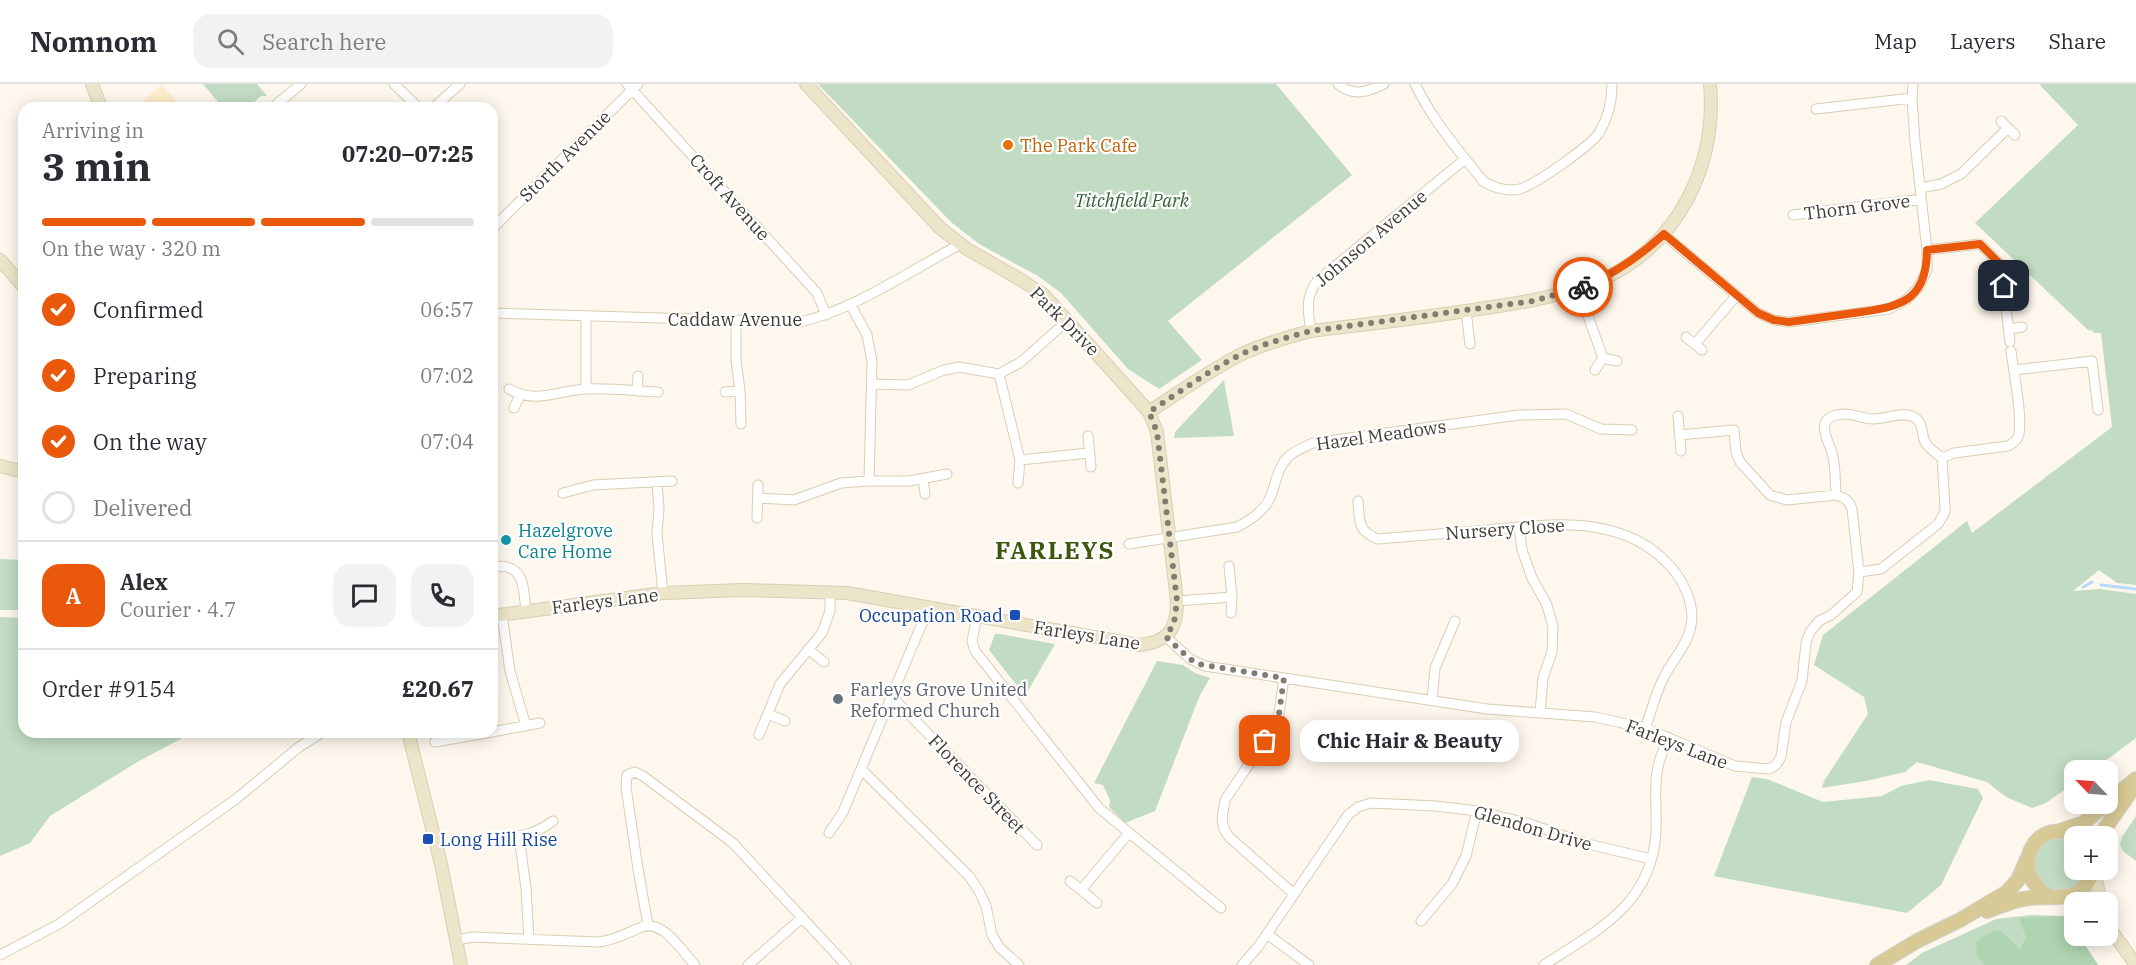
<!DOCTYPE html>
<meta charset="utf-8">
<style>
body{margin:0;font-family:"IBM Plex Serif",serif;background:#f2f2f3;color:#2b2b33;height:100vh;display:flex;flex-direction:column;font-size:22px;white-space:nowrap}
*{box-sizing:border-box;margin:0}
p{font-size:20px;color:#7c7c81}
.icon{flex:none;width:33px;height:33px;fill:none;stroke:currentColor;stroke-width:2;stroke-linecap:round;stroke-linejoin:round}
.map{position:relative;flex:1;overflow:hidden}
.side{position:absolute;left:18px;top:18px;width:480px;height:636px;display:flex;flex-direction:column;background:#fff;border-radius:18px;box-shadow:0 3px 15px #0003}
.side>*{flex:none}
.needle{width:39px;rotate:295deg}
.tools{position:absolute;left:2064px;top:676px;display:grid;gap:12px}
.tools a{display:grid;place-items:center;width:54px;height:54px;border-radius:12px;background:#fff;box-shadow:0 3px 15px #0003;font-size:30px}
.pin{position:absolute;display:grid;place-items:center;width:51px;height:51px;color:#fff;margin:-26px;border-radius:12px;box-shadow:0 3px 9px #0006}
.courier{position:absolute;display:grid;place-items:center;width:60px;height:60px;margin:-30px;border:4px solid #ea580c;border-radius:50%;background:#fff;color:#222;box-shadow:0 2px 8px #0007}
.bubble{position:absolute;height:42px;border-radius:18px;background:#fff;box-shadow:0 3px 15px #0003;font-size:20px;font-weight:800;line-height:42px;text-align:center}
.headline em{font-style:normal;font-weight:800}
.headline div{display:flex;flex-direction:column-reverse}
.headline{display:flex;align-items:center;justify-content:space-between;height:102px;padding:0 24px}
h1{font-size:39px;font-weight:800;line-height:45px}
.bar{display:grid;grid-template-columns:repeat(4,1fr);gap:9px 6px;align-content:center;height:72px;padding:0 24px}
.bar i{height:8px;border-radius:4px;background:#e1e1e2}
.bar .active{background:#ea580c}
.bar p{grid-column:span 4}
.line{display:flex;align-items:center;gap:15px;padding:0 24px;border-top:2px solid #e1e1e2}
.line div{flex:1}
.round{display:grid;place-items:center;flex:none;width:63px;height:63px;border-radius:18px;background:#f2f2f3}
ol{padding:0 24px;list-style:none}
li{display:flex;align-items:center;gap:18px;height:66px}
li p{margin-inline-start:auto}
li .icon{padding:6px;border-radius:50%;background:#ea580c;color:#fff;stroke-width:4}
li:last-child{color:#7c7c81}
li i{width:33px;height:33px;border:3px solid #e1e1e2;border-radius:50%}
header{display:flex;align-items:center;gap:36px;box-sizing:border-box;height:84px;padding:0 30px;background:#fff;border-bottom:2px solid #e1e1e2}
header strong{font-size:28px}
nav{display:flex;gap:33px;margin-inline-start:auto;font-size:21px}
.search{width:420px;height:54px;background:#f2f2f3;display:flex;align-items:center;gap:15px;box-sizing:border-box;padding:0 21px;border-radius:18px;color:#7c7c81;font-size:22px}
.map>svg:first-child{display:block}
</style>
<header>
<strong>Nomnom</strong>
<div class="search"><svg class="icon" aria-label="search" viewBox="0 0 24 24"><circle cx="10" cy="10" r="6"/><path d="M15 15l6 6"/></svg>Search here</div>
<nav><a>Map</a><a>Layers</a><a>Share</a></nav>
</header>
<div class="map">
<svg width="2136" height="881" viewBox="0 0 2136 881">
<rect width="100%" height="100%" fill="#fdf7ed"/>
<path fill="#feedca" d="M162 1 182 24H135Z"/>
<path fill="#c1dcc2" d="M203 0H257L267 12H261L247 24H223Z
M818 0H1276L1352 91 1168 237 1202 276 1159 305 1128 285 1061 209 1038 192 979 160 951 138Z
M2039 0H2136V501L2117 499 2099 486 2073 507 2100 505 2136 510V654L2092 687H2074V699L2046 719 2032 724 2006 713 1987 698 1917 678 1905 688 1866 697 1822 704 1824 697 1868 630 1864 613 1814 581 1823 551 1967 437 1972 449 2112 343 2101 249H2094L2093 247 2088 246 1975 139 2078 41Z
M1224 296 1234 352 1174 354 1175 348Z
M0 475 24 476V526H0Z
M0 533 24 534V648H194L139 677 50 732 30 759 0 772Z
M995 550H1000L1055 560 1025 612 989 566Z
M1157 577 1183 581 1195 589 1210 594 1200 611 1155 727 1125 739 1109 723 1110 716 1103 701 1094 699Z
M1752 693 1767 695 1823 718 1882 712 1901 702 1929 696 1978 705 1983 714 1941 801 1907 829 1714 792Z
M2136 732V777L2123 767 2120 761 2122 753Z
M2057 754 2074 757V786H2087C2059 843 2003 769 2057 754Z
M2031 831 2066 832 2074 845V852H2079L2098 881H1906L1922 869 1996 835Z"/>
<path fill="#afd4b1" d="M2066 832 2074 845V852H2079L2098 881H1985L1977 871 1976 858C2003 839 2000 846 2020 866L2026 853 2019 834Z"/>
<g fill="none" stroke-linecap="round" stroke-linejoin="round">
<path stroke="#b6dafd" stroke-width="3" d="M2101 501 2136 505
M2083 503 2092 498"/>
<defs>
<path id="street" d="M394 0 419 24
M627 0 817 209 826 231
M1338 0C1352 13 1368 8 1384 0
M1415 0C1433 37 1458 66 1484 98 1495 104 1507 108 1520 105 1536 100 1589 63 1599 49 1608 34 1612 17 1612 0
M272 24 301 0
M433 24 460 0
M1816 25 1912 14
M2001 37 2015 51
M1920 104 1941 100 1961 90 2008 44
M1793 131 1921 115
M492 145 638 0
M1663 150 1758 229 1774 236 1789 238 1889 225 1906 216 1918 204 1927 186V166L1915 58 1912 14 1913 0
M1927 166 1980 160 2001 181 2010 258
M1578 204 1603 274
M850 220 867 251 872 277 869 397H909L947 390
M1466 227 1470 260
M492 229 800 238C854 226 911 186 961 160
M736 238V276L740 307 741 340
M2009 245 2022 243
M1311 247C1308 228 1305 213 1317 197L1465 75
M1686 253 1702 266
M1695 260 1736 212
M1595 286 1603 274 1617 277
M2014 286 2092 277 2098 326
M999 290 1020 376 1089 369
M873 300 908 301 944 286 959 283 999 290 1021 278 1067 237
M509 305C538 321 557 306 587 305 611 304 635 307 658 308
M586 305V233
M637 307 638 292
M725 308 740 307
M514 324 520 311
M1678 332 1681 367
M1088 352 1091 383
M1942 374 1954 369 2008 362C2012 360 2016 358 2018 353 2024 338 2013 285 2011 267
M923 395 925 410
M657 398 659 425 657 450 663 509
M1018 399 1020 376
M563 409 593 401 672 397
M1836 411C1835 398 1836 382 1832 369 1829 357 1814 336 1837 331 1849 327 1861 335 1873 335 1886 335 1903 327 1914 333 1924 339 1921 349 1925 358 1928 364 1936 369 1942 374
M758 414 794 416 841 399 869 397
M1358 417C1360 437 1357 447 1378 455 1415 452 1451 449 1487 446 1551 440 1624 429 1671 483 1683 497 1691 513 1692 532 1692 558 1672 575 1662 597 1655 612 1651 629 1645 644
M757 434 758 401
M1519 443 1522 466 1532 494 1547 521 1553 543 1552 568 1543 594 1540 629
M1129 460 1237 443C1249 437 1262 429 1269 416 1276 402 1276 385 1288 373 1296 366 1304 363 1313 359L1519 331 1566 330 1601 345 1632 346
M1229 482 1232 513 1231 529
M492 483C525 478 523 502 526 527
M1859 488 1881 485 1938 440 1945 428V421L1942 374
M1177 517 1232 513
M502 531 510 587 526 642
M977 532 972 557 975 567 1099 724 1221 824
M1166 553 1190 575 1205 582 1487 625 1595 633 1645 644 1735 682 1769 685 1776 681 1781 673 1786 638 1802 597 1806 559 1810 548 1819 537 1831 531 1857 508 1859 488 1852 425C1849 416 1845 414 1836 411L1787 416 1770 411 1740 378 1736 368 1734 346 1679 351
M808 565 824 578
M1284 594 1278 637 1225 716 1222 735 1224 745 1229 753 1294 810
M891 612 1037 761
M1432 616 1435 584 1455 537
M768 630 785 637
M492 648 540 639
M759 651 780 600 822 549 830 527V508
M435 658 492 648
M861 685 969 792 979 807 986 822 992 851 1000 864 1019 881
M829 749 843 728 923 537 925 523
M519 752 526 804 529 855
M506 753C525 752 537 749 553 737
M1070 797 1097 819
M1081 806 1128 750
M1421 837 1452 800 1466 772 1477 727
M648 841 638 785 626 703 627 691 635 688 643 692 733 759 846 881
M1267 850 1309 881
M457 856 473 853 599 858C615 856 625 850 639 844 662 833 681 866 695 881
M0 871 59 840 236 715 299 663 323 648
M748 881 802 834
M1242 881 1258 863 1348 731 1358 723 1371 719 1436 722 1477 727 1527 739 1584 759 1651 775
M1544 881C1598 846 1652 820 1656 748 1657 728 1654 708 1657 688 1658 677 1664 665 1668 653"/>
<path id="secondary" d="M92 0 101 24
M0 176 24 203
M1149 328C1180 308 1211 285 1244 269 1266 259 1289 253 1311 247 1367 240 1423 234 1479 225 1521 219 1564 212 1603 195 1679 160 1717 81 1710 0
M0 382 24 388
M492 532 663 509 743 506 847 509 1139 561C1168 558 1177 546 1177 517L1157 348 1149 328 1044 211 1021 196 967 165 940 144 806 0
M408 648 441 780 461 881
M2094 786 2101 819
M2108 842 2136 881"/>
<path id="primary" d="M2108 718 2136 695
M2062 746 2084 739 2105 720
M2099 753 2136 700
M2049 812C2005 786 2037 729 2079 753
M1987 827C1999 823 2011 817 2023 815 2053 809 2081 824 2093 786
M1877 881 1917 857 1960 836 2007 808 2018 796 2027 775"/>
</defs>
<use href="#street" stroke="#dacdb2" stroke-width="11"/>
<use href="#secondary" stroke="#dacdb2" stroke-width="14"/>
<use href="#primary" stroke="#d5d4d1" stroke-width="16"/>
<use href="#street" stroke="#fff" stroke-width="9"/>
<use href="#secondary" stroke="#ece5ca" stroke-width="12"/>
<use href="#primary" stroke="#d8ca96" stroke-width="14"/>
</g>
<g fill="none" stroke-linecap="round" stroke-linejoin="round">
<path stroke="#827d72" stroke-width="6" stroke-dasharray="0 10.8" d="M1265 657 1278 637 1284 594 1198 580 1190 575 1166 553 1174 539 1177 517 1157 348 1149 328C1180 308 1211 285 1244 269 1265 259 1289 253 1311 247L1533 217 1583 203"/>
<path stroke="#ea580c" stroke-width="8" d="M1583 203C1614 190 1639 173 1664 150L1758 229 1774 236 1789 238C1811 235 1832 232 1854 229 1898 223 1927 219 1927 166L1980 160 2001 181 2004 202"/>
</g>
<circle fill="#e8710a" stroke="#fff" stroke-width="2" cx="1008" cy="61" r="6"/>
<circle fill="#0f9aa8" stroke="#fff" stroke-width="2" cx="506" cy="456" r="6"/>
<g fill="#1a4fb4" stroke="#fff" stroke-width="2">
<rect x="1009" y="525" width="12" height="12" rx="3"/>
<rect x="422" y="749" width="12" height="12" rx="3"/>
</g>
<circle fill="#6b7280" stroke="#fff" stroke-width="2" cx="838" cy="615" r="6"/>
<g text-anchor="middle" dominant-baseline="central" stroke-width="4.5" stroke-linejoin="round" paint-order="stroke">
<g font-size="18" fill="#c56008" stroke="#fff" text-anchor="start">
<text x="1020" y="61">The Park Cafe</text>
</g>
<g font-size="18" fill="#403b30" stroke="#fff">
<text transform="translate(565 72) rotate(-45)">Storth Avenue</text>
<text transform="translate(730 113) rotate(48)">Croft Avenue</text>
<text transform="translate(1857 123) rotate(-7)">Thorn Grove</text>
<text transform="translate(1371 154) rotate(-40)">Johnson Avenue</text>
<text x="735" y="235">Caddaw Avenue</text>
<text transform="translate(1065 237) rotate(45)">Park Drive</text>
<text transform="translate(1381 351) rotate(-8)">Hazel Meadows</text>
<text transform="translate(1505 445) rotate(-4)">Nursery Close</text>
<text transform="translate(605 517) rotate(-7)">Farleys Lane</text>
<text transform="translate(1087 551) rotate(9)">Farleys Lane</text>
<text transform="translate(1677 660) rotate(21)">Farleys Lane</text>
<text transform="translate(977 700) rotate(46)">Florence Street</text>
<text transform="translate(1533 744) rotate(16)">Glendon Drive</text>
</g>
<g font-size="18" font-style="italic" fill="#2e6234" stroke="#fff">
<text x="1132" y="116">Titchfield Park</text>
</g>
<g font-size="18" fill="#0d838f" stroke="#fff" text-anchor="start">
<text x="518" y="446">Hazelgrove<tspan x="518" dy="21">Care Home</tspan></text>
</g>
<g font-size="18" fill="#164399" stroke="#fff" text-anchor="end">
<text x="1003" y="531">Occupation Road</text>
<text x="440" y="755" text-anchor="start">Long Hill Rise</text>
</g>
<g font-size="18" fill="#5b616d" stroke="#fff" text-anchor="start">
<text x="850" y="605">Farleys Grove United<tspan x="850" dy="21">Reformed Church</tspan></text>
</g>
<g font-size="24" font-weight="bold" letter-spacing="1.5" fill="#3e570f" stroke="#fff">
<text x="1055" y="466">FARLEYS</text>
</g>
</g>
</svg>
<div class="tools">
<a><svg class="needle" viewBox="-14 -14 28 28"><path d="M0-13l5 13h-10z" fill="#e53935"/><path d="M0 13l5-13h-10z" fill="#7c7c81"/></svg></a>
<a>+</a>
<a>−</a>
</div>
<div class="pin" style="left:1265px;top:657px;background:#ea580c"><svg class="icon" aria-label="bag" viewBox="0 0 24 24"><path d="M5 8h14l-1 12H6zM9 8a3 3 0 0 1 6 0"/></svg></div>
<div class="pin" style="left:2004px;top:202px;background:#1f2937"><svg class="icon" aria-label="home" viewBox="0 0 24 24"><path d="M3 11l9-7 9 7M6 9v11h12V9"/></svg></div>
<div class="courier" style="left:1583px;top:203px"><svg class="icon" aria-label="bike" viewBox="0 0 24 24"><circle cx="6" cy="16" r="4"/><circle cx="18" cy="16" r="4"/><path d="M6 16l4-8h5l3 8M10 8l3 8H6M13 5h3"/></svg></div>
<div class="bubble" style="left:1300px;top:636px;width:219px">Chic Hair &amp; Beauty</div>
<section class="side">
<div class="headline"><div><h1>3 min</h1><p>Arriving in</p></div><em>07:20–07:25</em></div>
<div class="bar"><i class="active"></i><i class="active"></i><i class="active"></i><i></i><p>On the way · 320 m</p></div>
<ol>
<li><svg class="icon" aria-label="check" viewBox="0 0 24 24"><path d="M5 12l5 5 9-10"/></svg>Confirmed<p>06:57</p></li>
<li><svg class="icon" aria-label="check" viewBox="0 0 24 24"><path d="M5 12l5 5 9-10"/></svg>Preparing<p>07:02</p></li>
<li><svg class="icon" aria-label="check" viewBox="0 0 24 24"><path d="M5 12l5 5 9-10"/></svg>On the way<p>07:04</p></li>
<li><i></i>Delivered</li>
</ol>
<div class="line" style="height:108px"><b class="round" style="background:#ea580c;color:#fff">A</b><div><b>Alex</b><p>Courier · 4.7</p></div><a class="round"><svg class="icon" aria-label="chat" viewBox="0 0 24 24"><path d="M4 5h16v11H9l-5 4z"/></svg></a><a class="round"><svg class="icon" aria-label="phone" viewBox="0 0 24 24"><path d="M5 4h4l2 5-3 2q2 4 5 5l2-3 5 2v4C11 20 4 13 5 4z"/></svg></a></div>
<div class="line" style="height:78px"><div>Order #9154</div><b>£20.67</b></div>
</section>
</div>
